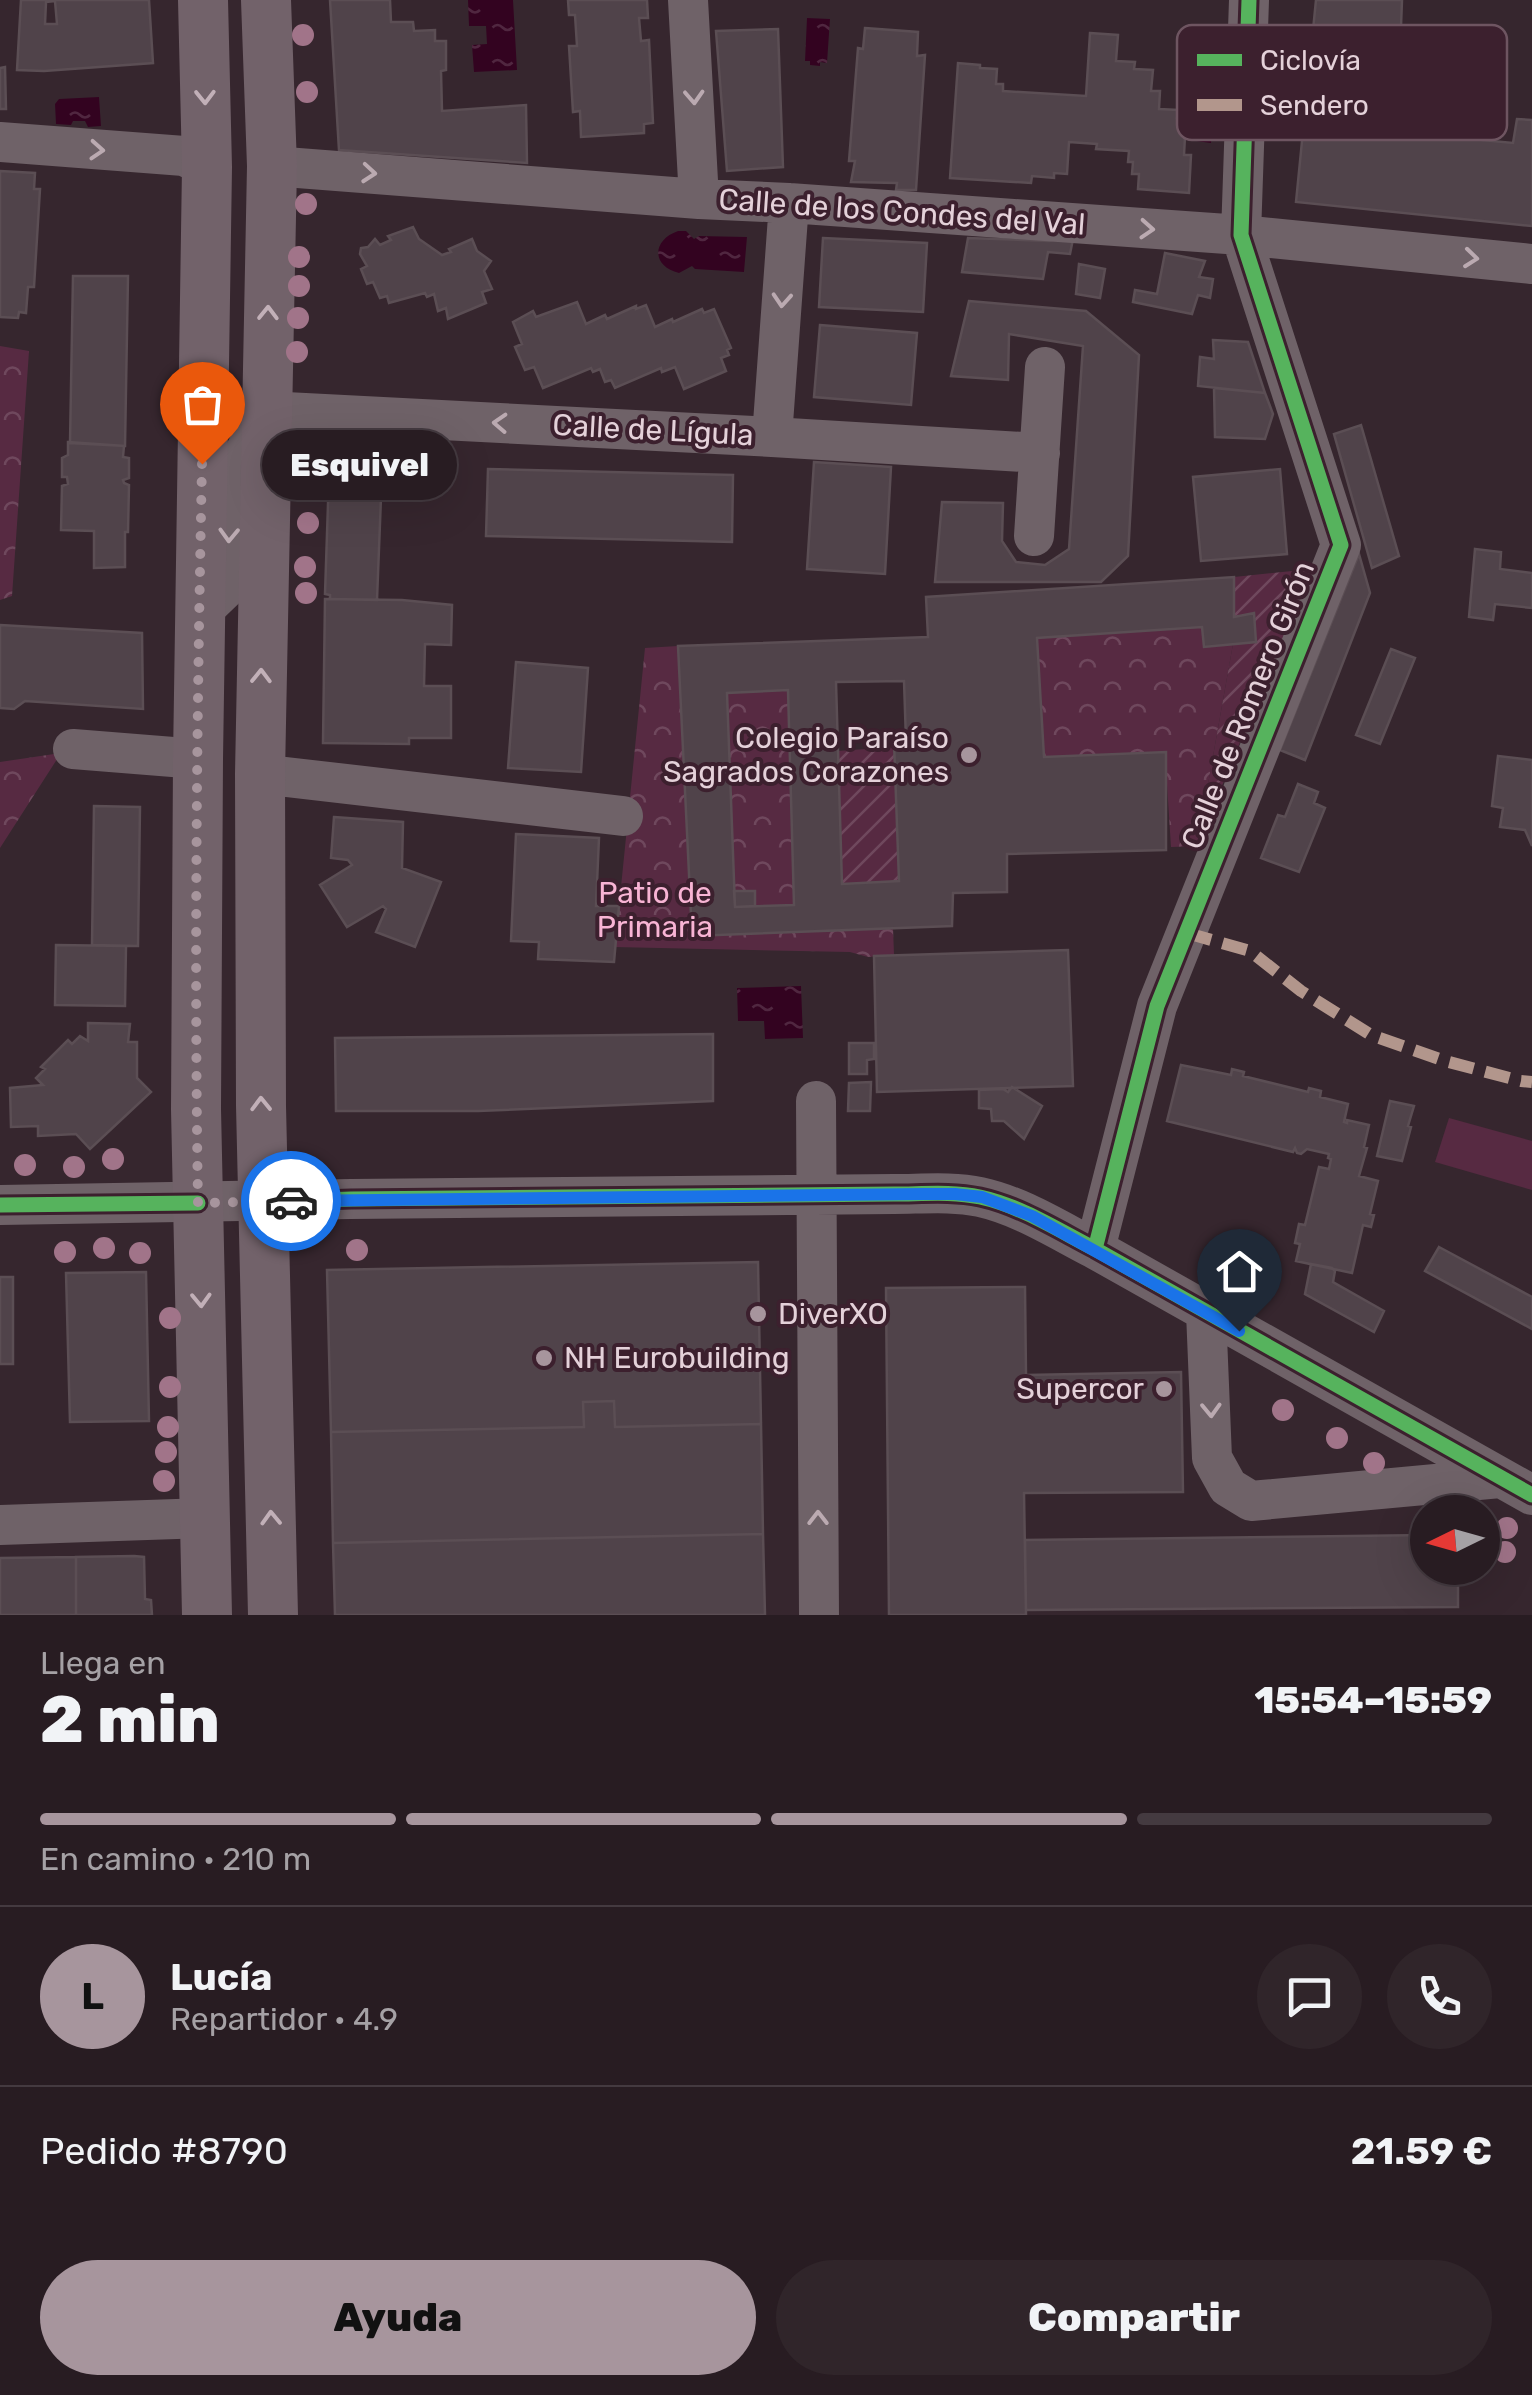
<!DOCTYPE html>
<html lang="es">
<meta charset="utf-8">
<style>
body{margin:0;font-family:Rubik,sans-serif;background:#30252a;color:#f1f3f6;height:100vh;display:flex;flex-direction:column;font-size:38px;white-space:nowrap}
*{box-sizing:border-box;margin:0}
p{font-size:32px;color:#a5a1a5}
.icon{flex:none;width:55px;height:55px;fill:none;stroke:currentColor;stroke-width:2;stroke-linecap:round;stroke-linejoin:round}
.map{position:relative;height:1615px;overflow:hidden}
.side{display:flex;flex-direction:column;background:#281c22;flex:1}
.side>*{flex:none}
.needle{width:65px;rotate:265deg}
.tools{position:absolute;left:1410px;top:1495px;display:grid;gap:20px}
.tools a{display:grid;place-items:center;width:90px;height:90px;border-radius:50%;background:#281c22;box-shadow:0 10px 40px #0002,0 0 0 2px #443a40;font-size:50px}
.pin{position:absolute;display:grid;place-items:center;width:85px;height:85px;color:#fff;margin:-102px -42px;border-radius:50% 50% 50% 0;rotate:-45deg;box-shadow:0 0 10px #0007}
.pin .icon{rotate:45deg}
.courier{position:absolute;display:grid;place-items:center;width:100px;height:100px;margin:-50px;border:8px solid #1a73e8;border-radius:50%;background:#fff;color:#222;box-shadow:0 2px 12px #0007}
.bubble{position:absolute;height:70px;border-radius:35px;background:#281c22;box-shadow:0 10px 40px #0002,0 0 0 2px #443a40;font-size:32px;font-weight:800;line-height:70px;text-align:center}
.overview em{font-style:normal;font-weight:800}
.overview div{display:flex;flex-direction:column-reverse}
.overview{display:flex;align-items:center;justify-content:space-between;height:170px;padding:0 40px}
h1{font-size:65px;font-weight:800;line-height:75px}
.bar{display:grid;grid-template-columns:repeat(4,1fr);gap:15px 10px;align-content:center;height:120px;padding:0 40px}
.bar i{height:12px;border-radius:8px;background:#443a40}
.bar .active{background:#a7959d}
.bar p{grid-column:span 4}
.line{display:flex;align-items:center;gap:25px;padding:0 40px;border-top:2px solid #443a40}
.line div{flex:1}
.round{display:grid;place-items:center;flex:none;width:105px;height:105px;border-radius:52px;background:#30252a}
.cta{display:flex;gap:20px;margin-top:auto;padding:20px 40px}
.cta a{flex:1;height:115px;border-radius:60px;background:#a7959d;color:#111;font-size:40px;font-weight:800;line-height:115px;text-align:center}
.cta a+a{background:#30252a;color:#f1f3f6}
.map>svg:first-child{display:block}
</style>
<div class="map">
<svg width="1532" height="1615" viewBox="0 0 1532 1615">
<defs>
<pattern id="forest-crowns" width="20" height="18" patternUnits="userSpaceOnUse" patternTransform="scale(2.5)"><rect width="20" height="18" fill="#572a42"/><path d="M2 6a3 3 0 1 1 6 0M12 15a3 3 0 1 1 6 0" fill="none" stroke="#6f485d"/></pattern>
<pattern id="garden-furrows" width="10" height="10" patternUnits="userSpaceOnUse" patternTransform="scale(2.5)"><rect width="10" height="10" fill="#572a42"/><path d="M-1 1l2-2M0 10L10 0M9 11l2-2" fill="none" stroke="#6f485d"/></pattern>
<pattern id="water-ripples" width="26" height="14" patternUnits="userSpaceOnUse" patternTransform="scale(2.5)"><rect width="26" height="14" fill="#330320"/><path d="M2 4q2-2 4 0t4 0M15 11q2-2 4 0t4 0" fill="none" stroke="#502740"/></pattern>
</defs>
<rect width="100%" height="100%" fill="#36262e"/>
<path fill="#572a42" d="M1449 1118 1532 1141V1190L1435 1162Z"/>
<path fill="url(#forest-crowns)" d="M0 346 29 351 12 596 0 600Z
M1202 627 1205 647 1233 644 1197 846 1171 847 1165 752 1044 757 1037 638Z
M678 646 692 935 893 928 894 955 868 957 850 952 615 947 645 648Z
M788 690 794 905 755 906V891H734L727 693Z
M61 753 0 848V762Z"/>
<path fill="url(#garden-furrows)" d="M1312 569 1197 846 1233 644 1256 641 1254 613 1234 617V577Z
M895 747 899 881 842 884 837 751Z"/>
<path fill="url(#water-ripples)" d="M468 0H513L517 70 474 72 472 45 487 44 486 26H469Z
M807 18 830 19 827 63 820 62V66L810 65V61H805Z
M1188 77 1216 79 1211 143 1189 140 1191 112 1185 110Z
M99 97 101 126 88 127 85 121H73L71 125 56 124 55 104 59 99Z
M678 231H686L694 239 699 236 747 237 744 272 695 269 692 266 679 273C651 266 652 240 678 231Z
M801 986 803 1038 765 1039 764 1021H738L737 988Z"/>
<path fill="#50434a" stroke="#5b4e54" stroke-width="2.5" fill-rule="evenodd" d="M21 0H149L153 63 44 71 17 70ZM55 1 57 24H45L46 2Z
M330 0H390L391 22H413L414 31 435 30V41H446V70L441 71 442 111 526 105 527 163 339 150Z
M568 0H647L648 18H639L641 41 649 40 653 123 644 124V133L581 137 580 111 573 112 569 46H577L575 15H569Z
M1316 0H1402L1397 132 1513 143 1517 119 1532 120V226L1296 202Z
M865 28 918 32 917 56 925 55 916 190H896L897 183 851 182 855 161H849L858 48 863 49Z
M778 29 783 167 727 171 716 31Z
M1090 33 1118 35 1116 61 1135 62 1134 69 1153 70 1151 91H1160L1159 109 1178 110 1177 118H1186L1184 155H1191L1189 193 1138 189 1139 174H1132L1133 162H1128L1129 151 1096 149 1097 144 1069 142 1067 174 1054 173V178L1032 176 1031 183 950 178 958 63 980 65V68L997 69 996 84H1003V91L1086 96Z
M5 67 6 109H0V68Z
M0 171 35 173 34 189H40L34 287H28L26 313 19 312 18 318 0 317Z
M413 227 419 239 442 255 451 252 449 249 472 239 477 251 491 261 484 271 492 289 482 292 486 303 448 319 446 308 438 311 434 294 427 297 425 293 389 303 387 296 380 298 373 282 367 284 361 269 367 266 360 254 361 248 368 247 375 239 380 245 391 240 388 236Z
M1074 234 1070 254 1048 252 1043 279 962 272 968 238 1049 241Z
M823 238 927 243 923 312 819 307Z
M1165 253 1205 261 1199 277 1213 279 1210 298 1198 295 1192 314 1133 302 1135 290 1157 294Z
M1079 264 1105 269 1100 298 1076 294Z
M73 276H128L125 446 70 443Z
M969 301 1086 311 1139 355 1128 556 1101 582H935L942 502 1003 503 1002 541 1016 562 1045 565 1069 549 1083 346 1009 334 1008 380 951 376Z
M577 302 586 324 605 315 607 319 636 306V309L646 305 655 327 672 319 673 322 702 309 704 313 714 309 731 348 727 350 729 355 721 358 726 371 684 389 675 367 662 372 661 368 615 388 611 380 605 382 600 369 593 372 591 368 543 388 534 367 525 370 515 347 522 344 513 322 533 311 536 317Z
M820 325 917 333 911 405 814 397Z
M1213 340 1248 342 1265 393 1198 386 1200 357 1214 359Z
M1214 388 1265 393 1273 414 1265 439 1215 437Z
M1361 425 1399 556 1372 568 1334 434Z
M68 442 124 446 123 457 129 458V478L123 480 124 483 129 485 128 532H125V567L94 568V531L61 530 62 486 68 484 67 477H62V458L68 455Z
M330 444 383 446 377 600 330 599V595L325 594Z
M814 462 891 467 885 574 807 569Z
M488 469 733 475 732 542 486 536Z
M1280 469 1287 554 1201 561 1193 477Z
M1475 549 1501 552 1500 569 1532 573V608L1495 604 1493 620 1469 617Z
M1359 554 1370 593 1305 760 1280 750Z
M1234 577V617L1254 613 1256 642 1204 647 1202 627 1037 638 1044 757 1166 752V850L1007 854V892L953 893 952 926 692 936 678 646 928 637 926 597ZM904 681 906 741 894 742 899 881 842 884 836 682ZM788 690 794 905 735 907 727 693Z
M325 599 402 600 452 605 451 645 425 644 424 686H451V738H409V744L323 743Z
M0 625 142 633 143 709 25 701 14 709 0 708Z
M1391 649 1415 658 1380 744 1356 735Z
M516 662 588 668 581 772 508 768Z
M1498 756 1532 760V846L1525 830 1500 827 1503 808 1492 806Z
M1298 784 1318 792 1314 803 1325 808 1299 872 1261 858 1278 815 1285 817Z
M94 806 140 807 138 946 92 945Z
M334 817 403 822 402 868 441 882 415 947 376 932 386 909 383 906 347 927 320 885 352 865 348 860 331 858Z
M516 834 599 838 596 906H619L614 962 538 959 539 942 511 941Z
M734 891H755V906L735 907Z
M56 945 126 946 125 1006 55 1005Z
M1068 950 1073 1086 877 1092 874 956Z
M88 1023 130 1024 128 1042H137V1078L151 1092 90 1149 76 1134 38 1136V1126L11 1127 10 1088 43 1085 36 1078 45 1069 41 1067 68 1040 72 1044 80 1036 88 1041Z
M713 1034V1101L478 1111H336L335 1038Z
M849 1043H874V1059L867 1060V1074H849Z
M1181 1065 1231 1075 1232 1069 1244 1072 1243 1076 1308 1092 1309 1088 1321 1091 1320 1097 1348 1104 1344 1122 1347 1123V1120L1369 1125 1364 1147 1367 1148 1359 1176 1378 1181 1370 1214 1374 1215 1371 1227 1363 1225 1352 1273 1296 1261 1300 1244 1295 1243 1299 1224 1305 1225 1319 1167 1329 1169 1331 1159 1328 1158 1329 1154 1307 1149 1301 1154 1297 1153 1295 1148 1293 1152 1167 1121Z
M871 1082 870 1111H848L849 1083Z
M1012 1087 1042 1106 1024 1139 1004 1121H992L991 1109 979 1108V1090L1003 1089 1008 1092Z
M1390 1101 1414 1106 1408 1126 1411 1127 1402 1161 1377 1156Z
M1439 1247 1532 1297V1329L1425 1271Z
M758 1262 761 1424 615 1427 614 1401 583 1402 584 1427 331 1432 327 1270Z
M1311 1264 1332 1268 1335 1271 1333 1282 1384 1311 1374 1332 1305 1294Z
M146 1272 149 1421 70 1422 66 1273Z
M0 1277H13V1364H0Z
M1025 1287 1026 1375 1181 1372 1183 1492 1024 1493 1026 1615H889L886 1288Z
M614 1401 615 1427 761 1424 763 1534 333 1543 331 1432 584 1427 583 1402Z
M763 1534 765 1615H335L333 1543Z
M1428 1535V1568H1458V1607L1026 1610 1025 1540Z
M134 1556 144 1557 145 1599 151 1600 152 1615H76V1557Z
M76 1557V1615H0V1558Z"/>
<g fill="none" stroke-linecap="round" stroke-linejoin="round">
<path stroke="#6f6268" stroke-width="40" d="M688 0 699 199
M0 142 184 156 207 167
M272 166 699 199 789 203 1241 235 1532 264
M772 437 789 203
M1034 536 1045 367
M200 613 227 587 230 481 266 411 772 437 1040 453
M73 749 198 759
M260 774 623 816
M816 1101 819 1615
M0 1205 351 1199 894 1194C922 1194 952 1191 980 1197 1021 1206 1058 1230 1095 1249L1532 1495
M1095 1249 1157 1006 1341 545 1241 235 1249 0
M1206 1312 1212 1458 1228 1487 1251 1501 1500 1478
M0 1525 206 1518"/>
<path stroke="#72626a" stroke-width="50" d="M203 0 207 167 198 759 196 1109 207 1615
M266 0 272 166 260 774 261 1106 273 1615"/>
<path stroke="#b2968c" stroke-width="12" stroke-dasharray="25 12" stroke-linecap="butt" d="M1187 933 1250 951 1301 991 1371 1035 1445 1061 1521 1081 1532 1082"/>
<defs>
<path id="cycleway" d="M264 1202 351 1199 894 1194C922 1194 952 1191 980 1197 1021 1206 1058 1230 1095 1249L1532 1495
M0 1205 198 1203
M1095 1249 1157 1006 1341 545 1241 235 1249 0"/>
</defs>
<use href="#cycleway" stroke="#3c202e" stroke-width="21"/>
<use href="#cycleway" stroke="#56b35d" stroke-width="15"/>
</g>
<g fill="#a17489">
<circle cx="303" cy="35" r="11"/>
<circle cx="307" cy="92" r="11"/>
<circle cx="306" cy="204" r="11"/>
<circle cx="299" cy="257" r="11"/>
<circle cx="299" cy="286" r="11"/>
<circle cx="298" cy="318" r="11"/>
<circle cx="297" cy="352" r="11"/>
<circle cx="312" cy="451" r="11"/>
<circle cx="310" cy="483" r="11"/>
<circle cx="308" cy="523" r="11"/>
<circle cx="305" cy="567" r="11"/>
<circle cx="306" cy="593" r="11"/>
<circle cx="113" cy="1159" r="11"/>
<circle cx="25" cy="1165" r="11"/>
<circle cx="74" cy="1167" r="11"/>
<circle cx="104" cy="1248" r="11"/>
<circle cx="357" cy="1250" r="11"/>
<circle cx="65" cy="1252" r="11"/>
<circle cx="140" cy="1253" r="11"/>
<circle cx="170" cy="1318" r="11"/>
<circle cx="170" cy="1387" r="11"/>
<circle cx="1283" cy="1410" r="11"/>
<circle cx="168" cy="1427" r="11"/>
<circle cx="1337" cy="1438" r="11"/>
<circle cx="166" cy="1452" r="11"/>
<circle cx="1374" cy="1463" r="11"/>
<circle cx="164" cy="1481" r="11"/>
<circle cx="1507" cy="1528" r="11"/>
<circle cx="1505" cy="1552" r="11"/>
</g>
<defs><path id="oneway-chevron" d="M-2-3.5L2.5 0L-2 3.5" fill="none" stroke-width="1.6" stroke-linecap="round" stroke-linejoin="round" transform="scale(2.5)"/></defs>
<g stroke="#c2b0b8">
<use href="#oneway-chevron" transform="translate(205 97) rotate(89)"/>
<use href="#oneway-chevron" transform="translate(268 313) rotate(-89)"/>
<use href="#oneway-chevron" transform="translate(261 676) rotate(-89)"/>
<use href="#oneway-chevron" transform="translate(261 1104) rotate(-91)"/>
<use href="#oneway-chevron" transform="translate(201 1300) rotate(88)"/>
<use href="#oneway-chevron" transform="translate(271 1518) rotate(-92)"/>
</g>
<g stroke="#bbaab1">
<use href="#oneway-chevron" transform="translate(694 97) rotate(87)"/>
<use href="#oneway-chevron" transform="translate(97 150) rotate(4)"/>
<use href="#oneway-chevron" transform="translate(369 173) rotate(5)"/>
<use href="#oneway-chevron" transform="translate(1147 229) rotate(4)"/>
<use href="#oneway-chevron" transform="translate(1471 258) rotate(6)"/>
<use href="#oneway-chevron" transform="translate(782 300) rotate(94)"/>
<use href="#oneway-chevron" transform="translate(500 423) rotate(-177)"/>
<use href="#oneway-chevron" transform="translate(229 535) rotate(92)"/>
<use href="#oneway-chevron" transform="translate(1211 1410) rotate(88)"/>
<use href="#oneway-chevron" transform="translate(818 1518) rotate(-90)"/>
</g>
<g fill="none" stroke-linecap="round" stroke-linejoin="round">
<path stroke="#a7959d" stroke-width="10" stroke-dasharray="0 18" d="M202 464C197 710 194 957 198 1203L291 1201"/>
<path stroke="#1a73e8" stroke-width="12" d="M291 1201 924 1194H955L982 1197 1032 1216 1239 1331"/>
</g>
<g fill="#a7959d" stroke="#3c202e" stroke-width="4">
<circle cx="969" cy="755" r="10"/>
<circle cx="758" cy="1314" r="10"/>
<circle cx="544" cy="1358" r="10"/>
<circle cx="1164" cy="1389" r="10"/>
</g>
<g text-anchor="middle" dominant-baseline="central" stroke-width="8" stroke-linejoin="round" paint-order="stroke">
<g font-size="30" fill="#e4d1d9" stroke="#3c202e">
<text transform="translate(902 212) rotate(4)">Calle de los Condes del Val</text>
<text transform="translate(653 430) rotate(3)">Calle de Lígula</text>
<text transform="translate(1248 705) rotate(-68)">Calle de Romero Girón</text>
</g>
<g font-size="30" fill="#e4d1d9" stroke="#3c202e" text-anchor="end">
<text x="949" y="738">Colegio Paraíso<tspan x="949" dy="34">Sagrados Corazones</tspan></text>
<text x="778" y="1314" text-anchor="start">DiverXO</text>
<text x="564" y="1358" text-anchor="start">NH Eurobuilding</text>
<text x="1144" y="1389">Supercor</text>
</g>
<g font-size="30" fill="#f8b4d4" stroke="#3c202e">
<text x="655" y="893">Patio de<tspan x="655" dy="34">Primaria</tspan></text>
</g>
</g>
<rect x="1177" y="25" width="330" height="115" rx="15" fill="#3c202e" stroke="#6e5561" stroke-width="2.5"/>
<rect x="1197" y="54" width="45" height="12" fill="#56b35d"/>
<rect x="1197" y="99" width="45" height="12" fill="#b2968c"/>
<g font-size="28" fill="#e4d1d9">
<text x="1260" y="70">Ciclovía</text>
<text x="1260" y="115">Sendero</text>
</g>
</svg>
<div class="tools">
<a><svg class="needle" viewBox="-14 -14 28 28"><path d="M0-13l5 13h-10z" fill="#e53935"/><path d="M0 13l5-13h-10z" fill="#a5a1a5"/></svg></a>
</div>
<div class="pin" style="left:202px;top:464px;background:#ea580c"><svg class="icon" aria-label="bag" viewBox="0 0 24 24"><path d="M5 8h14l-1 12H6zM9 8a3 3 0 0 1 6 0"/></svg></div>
<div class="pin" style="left:1239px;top:1331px;background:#1f2937"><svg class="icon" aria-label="home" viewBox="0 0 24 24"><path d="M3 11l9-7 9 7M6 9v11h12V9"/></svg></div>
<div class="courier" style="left:291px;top:1201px"><svg class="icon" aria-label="car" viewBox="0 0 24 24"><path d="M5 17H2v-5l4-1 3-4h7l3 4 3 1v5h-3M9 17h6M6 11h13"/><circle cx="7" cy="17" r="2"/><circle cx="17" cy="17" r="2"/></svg></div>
<div class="bubble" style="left:262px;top:430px;width:195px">Esquivel</div>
</div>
<section class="side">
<div class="overview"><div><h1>2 min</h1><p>Llega en</p></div><em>15:54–15:59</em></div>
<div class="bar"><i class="active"></i><i class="active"></i><i class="active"></i><i></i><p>En camino · 210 m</p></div>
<div class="line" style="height:180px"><b class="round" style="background:#a7959d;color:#111">L</b><div><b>Lucía</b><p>Repartidor · 4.9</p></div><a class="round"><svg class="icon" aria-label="chat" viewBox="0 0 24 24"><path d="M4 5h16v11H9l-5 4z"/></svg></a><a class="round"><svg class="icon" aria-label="phone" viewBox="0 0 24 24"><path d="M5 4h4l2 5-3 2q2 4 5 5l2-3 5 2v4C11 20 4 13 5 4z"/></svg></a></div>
<div class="line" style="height:130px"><div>Pedido #8790</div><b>21.59 €</b></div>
<div class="cta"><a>Ayuda</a><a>Compartir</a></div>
</section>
